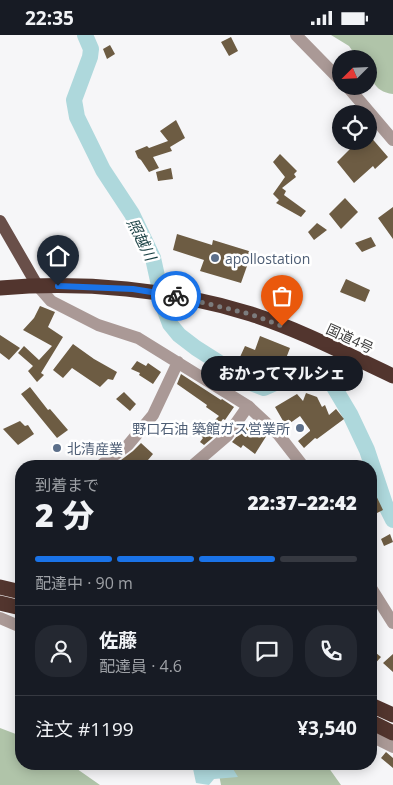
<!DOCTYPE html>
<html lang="ja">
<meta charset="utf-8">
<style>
body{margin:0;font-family:"Open Sans","Noto Sans JP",sans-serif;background:#242831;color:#f1f3f6;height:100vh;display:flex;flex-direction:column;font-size:19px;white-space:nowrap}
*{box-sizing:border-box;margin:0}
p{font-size:16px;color:#9ea1a6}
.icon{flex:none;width:28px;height:28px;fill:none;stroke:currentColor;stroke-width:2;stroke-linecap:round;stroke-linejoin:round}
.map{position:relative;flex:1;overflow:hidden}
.details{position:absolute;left:15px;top:425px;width:362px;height:310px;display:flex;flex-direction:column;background:#171b24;border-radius:20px;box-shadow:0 2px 12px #0003}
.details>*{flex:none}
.needle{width:32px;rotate:246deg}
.controls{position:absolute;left:332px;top:15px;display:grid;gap:10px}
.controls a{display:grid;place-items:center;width:45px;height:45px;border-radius:50%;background:#171b24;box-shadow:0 2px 12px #0003;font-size:25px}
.pin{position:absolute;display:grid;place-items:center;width:42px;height:42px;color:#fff;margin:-51px -21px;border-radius:50% 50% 50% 0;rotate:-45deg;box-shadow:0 0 5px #0007}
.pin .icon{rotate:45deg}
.courier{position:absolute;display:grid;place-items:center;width:50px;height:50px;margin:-25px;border:4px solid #1a73e8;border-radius:50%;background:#fff;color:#222;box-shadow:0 1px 6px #0007}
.bubble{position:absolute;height:35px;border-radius:18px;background:#171b24;box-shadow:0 2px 12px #0003;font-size:16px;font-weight:800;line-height:35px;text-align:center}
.head em{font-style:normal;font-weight:800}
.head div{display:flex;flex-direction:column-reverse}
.head{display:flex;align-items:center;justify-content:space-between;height:85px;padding:0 20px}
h1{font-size:32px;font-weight:800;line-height:38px}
.bar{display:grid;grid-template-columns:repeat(4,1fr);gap:8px 5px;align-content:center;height:60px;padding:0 20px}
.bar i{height:6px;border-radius:4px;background:#363941}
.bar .current{background:#1a73e8}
.bar p{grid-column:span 4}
.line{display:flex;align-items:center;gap:12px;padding:0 20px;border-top:1px solid #363941}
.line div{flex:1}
.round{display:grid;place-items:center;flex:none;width:52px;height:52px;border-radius:20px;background:#242831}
.status{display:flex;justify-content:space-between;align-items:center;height:35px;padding:0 25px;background:#171b24;direction:ltr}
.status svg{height:14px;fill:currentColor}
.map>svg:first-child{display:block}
</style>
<div class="status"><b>22:35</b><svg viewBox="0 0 49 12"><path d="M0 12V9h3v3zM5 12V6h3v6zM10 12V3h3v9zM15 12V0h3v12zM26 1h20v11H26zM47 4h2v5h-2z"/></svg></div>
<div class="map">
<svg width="393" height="750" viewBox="0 0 393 750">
<rect width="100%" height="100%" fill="#f6f6f8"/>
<path fill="#b0c4a9" d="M331 0H393V59C373 57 369 41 369 24H358L349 11Z
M0 693 21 701V729H70L100 750H0Z
M217 729H326L341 750H221Z"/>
<path fill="#aed8dc" d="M192 729H230L238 742 214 744 209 750 196 748Z"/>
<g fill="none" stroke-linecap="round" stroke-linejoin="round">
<path stroke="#aed8dc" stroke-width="16" d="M85 0 91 14 90 22 74 65 77 82 103 135 132 179 153 223 164 273 170 289 179 300 196 313 251 348 264 353 314 331 331 347 350 379 367 415 385 469 393 485"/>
</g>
<path fill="#6d5c43" d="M231 2 238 16 229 21 221 7Z
M110 10 115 19 107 24 103 14Z
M176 85 185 103 170 112 172 116 153 122 159 133 149 137 141 125 138 123 135 116 147 111 149 113 168 106 160 96Z
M369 100 388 122 375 134 373 131 354 148 337 127 354 110 350 106H369Z
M280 119 297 136 294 139 296 142 282 153 286 156 284 160 306 176 301 182 276 168 279 165 273 159 285 142 273 127Z
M171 133 173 144 158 146 156 137Z
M345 163 358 177 341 194 329 179Z
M393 172V204L378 183Z
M317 188 327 195 314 205 308 197Z
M177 199 212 210 213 205 252 217 241 248 200 236 204 225 173 215Z
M371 202 376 211 362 217 355 208Z
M346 244 370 255 365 267 340 257Z
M40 271 55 277 48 292 63 302 41 338 44 340 37 347 28 336 33 331 18 318 24 311 39 325 52 311 23 295 34 283Z
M0 300 20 313 9 325 0 318Z
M260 301 290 313 285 326 283 325 280 332 275 330 274 334 270 332 269 334 240 322 245 311 255 315Z
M73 309 94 324 117 337 113 345 108 344 100 352 72 333 63 343 53 335Z
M137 326 146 331 148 328 161 337 153 349 139 340 140 338 131 334Z
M181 339 221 365 222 364 234 372 225 385 223 384 213 397 216 400 204 410 200 407 203 403 200 400 219 381 206 372 207 370 177 349Z
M30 352 48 375 50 374 68 395 57 403 21 359Z
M124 357 136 369 130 376 116 364Z
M306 358 317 362 322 372 325 370 329 380 336 374 344 384 317 404 315 403 304 413 298 406 310 396V395L300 381 286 391 275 372 297 359 303 366Z
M20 386 25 391 28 390 34 399 18 410 3 394Z
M250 386 267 400 255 419 243 410 241 413 232 407Z
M141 408 153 419 143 431H120L117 428 133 416Z
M371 450 383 475 371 481Z
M390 499 393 507 384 511 381 504Z
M371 614 381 622 371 633Z
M393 619V637L383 628Z
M386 717 393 723V733L381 723Z"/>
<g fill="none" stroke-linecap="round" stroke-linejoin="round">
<path stroke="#aa9996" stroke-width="12" d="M296 0 341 46
M347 51 393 105
M37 250 51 266 98 290 138 303 248 371 278 399 303 431
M100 431 128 410 153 380 178 327
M192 431 227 401 248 371
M371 553 393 588
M0 583 21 592
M371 701 393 712"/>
<path stroke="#694f49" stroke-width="12" d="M0 186 37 250"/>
<path stroke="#52352e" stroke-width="15" d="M0 253C83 246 171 254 251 279 300 295 346 319 393 341
M0 552 21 557
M0 568 21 573
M371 670 393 680
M371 687 393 698"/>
</g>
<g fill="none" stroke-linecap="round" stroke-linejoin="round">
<path stroke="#7c7c7d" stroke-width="5" stroke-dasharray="0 9" d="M176 261 250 279 282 291"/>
<path stroke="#1a73e8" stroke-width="6" d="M58 251 133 254 176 261"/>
</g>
<g fill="#5c6f8a" stroke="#fff" stroke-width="2">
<circle cx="215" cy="223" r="5"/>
<circle cx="300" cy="393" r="5"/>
<circle cx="57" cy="413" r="5"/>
</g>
<g text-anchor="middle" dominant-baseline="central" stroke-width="5" stroke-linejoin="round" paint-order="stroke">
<g font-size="14" fill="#4e5e75" stroke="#fff" text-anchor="start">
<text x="225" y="223">apollostation</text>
<text x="290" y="393" text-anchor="end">野口石油 築館ガス営業所</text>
<text x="67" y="413">北清産業</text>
</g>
<g font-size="14" fill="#3b3b3b" stroke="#fff">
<text transform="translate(350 303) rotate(25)">国道4号</text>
</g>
<g font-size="15" font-style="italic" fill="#163e41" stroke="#fff">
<text transform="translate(142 204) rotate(63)">照越川</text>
</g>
</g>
</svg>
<div class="controls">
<a><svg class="needle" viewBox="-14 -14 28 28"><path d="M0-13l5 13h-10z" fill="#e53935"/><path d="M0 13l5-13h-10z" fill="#9ea1a6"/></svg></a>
<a><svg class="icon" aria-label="locate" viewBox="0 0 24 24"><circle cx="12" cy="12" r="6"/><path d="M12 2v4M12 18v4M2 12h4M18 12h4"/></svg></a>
</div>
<div class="pin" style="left:282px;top:291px;background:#ea580c"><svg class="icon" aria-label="bag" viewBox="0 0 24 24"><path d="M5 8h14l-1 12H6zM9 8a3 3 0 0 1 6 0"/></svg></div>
<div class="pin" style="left:58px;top:251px;background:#1f2937"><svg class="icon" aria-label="home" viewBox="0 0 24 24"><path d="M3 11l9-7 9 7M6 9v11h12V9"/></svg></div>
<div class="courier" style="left:176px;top:261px"><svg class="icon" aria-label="bike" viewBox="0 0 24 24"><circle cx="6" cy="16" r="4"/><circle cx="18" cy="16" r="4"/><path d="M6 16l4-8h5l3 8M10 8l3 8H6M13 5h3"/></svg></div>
<div class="bubble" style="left:201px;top:321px;width:162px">おかってマルシェ</div>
<section class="details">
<div class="head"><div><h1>2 分</h1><p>到着まで</p></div><em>22:37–22:42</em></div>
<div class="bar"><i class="current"></i><i class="current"></i><i class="current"></i><i></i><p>配達中 · 90 m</p></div>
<div class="line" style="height:90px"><a class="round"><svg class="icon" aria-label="person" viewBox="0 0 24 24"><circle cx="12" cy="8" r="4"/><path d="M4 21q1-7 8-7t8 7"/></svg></a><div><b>佐藤</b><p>配達員 · 4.6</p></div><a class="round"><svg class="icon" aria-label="chat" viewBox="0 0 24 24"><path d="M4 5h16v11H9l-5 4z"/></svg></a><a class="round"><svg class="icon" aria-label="phone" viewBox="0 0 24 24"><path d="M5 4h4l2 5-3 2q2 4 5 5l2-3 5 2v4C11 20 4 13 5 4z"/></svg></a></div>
<div class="line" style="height:65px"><div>注文 #1199</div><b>¥3,540</b></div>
</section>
</div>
